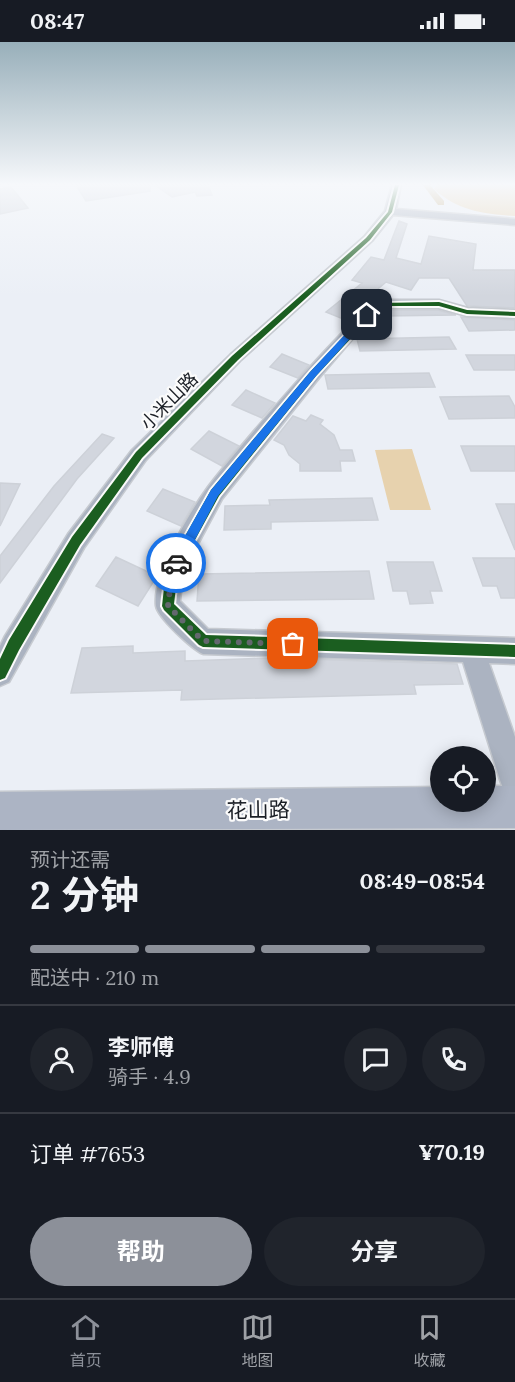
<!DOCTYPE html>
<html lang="zh">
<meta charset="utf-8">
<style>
body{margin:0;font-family:Lora,"Noto Sans SC",serif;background:#20242c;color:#f1f3f6;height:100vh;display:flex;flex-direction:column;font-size:22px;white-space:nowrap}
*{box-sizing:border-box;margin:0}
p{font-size:20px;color:#9ea1a6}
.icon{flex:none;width:33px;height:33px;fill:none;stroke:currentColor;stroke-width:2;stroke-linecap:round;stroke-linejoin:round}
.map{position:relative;height:788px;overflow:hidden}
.sheet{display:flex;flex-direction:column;background:#171b24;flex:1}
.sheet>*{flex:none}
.fabs{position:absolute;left:430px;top:704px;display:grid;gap:12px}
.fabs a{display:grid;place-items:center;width:66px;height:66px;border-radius:50%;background:#171b24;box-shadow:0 3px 15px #0003;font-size:30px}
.pin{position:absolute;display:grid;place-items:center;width:51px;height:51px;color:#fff;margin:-26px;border-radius:12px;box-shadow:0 3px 9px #0006}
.courier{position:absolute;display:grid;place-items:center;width:60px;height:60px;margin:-30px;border:4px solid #1a73e8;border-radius:50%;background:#fff;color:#222;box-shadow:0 2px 8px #0007}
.summary em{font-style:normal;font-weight:700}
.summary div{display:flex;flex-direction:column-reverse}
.summary{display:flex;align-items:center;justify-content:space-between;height:102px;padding:0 30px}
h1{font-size:39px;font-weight:700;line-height:45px}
.bar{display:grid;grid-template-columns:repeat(4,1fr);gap:9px 6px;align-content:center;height:72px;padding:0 30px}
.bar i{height:8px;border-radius:4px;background:#363941}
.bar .current{background:#8c9099}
.bar p{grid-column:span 4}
.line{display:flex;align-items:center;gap:15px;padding:0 30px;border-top:2px solid #363941}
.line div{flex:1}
.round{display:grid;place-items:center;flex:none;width:63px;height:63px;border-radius:32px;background:#20242c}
.action{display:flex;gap:12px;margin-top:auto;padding:12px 30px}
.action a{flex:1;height:69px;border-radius:36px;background:#8c9099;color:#fff;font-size:24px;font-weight:700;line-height:69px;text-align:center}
.action a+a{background:#20242c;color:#f1f3f6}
.status{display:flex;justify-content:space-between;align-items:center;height:42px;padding:0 30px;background:#171b24;direction:ltr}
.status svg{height:16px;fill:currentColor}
.dock{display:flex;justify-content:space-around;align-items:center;height:84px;border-top:2px solid #363941;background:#171b24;font-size:16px;color:#9ea1a6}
.dock a{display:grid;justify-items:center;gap:3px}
.dock .current{color:#8c9099}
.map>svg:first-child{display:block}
</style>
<div class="status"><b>08:47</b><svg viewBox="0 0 49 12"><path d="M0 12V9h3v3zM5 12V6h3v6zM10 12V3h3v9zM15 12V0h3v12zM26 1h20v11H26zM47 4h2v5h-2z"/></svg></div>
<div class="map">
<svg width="515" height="788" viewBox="0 0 515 788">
<rect width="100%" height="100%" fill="#ebeff6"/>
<path fill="#e7d2ae" d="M437 143H515V174C484 172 458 169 434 147Z
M412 407 431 468H390L375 408Z"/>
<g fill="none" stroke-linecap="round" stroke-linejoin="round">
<path fill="#c1a876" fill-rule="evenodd" d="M423 143H430L444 159V163H438Z"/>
</g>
<path fill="#d2d6de" stroke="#cdd1d8" stroke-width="1.5" d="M76 143H150V149L86 159Z
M155 143H208L212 153 197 154 195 150 172 155Z
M11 145 28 166 0 172V147Z
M399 179 407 182 396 216 421 222 429 194 476 202 473 228H515V266L467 264 449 236H419L411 248 386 240 343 277 326 270 362 241 352 238 371 215 384 218Z
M385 268H438L456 273 384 274 382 271Z
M461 275 515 278V288L469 289Z
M449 295 456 307 360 309 357 297Z
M282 312 309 323 298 336 270 325Z
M466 313H515V328H474Z
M429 331 435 345 328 347 325 333Z
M246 348 275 361 262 376 232 363Z
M509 354 515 365V376L449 377 440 355Z
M311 373 323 378 320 382 334 393 340 408H352L355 419H340L341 429H300V422L289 413 284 403 274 398 293 374 306 379Z
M209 389 239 404 222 424 191 407Z
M102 392 114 396 77 437 0 541V514L54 444Z
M461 404H515V429H471Z
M0 441 20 442 0 484Z
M163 447 195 460 181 484 147 469Z
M372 456 378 478 271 480V487L224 488 225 464 270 463 269 458Z
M496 462H515V508Z
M116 515 157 534 138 564 96 544Z
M473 516H515V556H501L497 544H483Z
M387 520H433L442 549H430L433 561 410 562 407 549H393Z
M369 529 374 557 197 559 199 532Z
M133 604V611L185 609V619L272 616 457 622 463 642 414 643 416 652 181 658 182 648 71 651 82 606Z"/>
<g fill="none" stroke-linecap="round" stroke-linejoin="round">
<defs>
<path id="minor" d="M392 143H401L396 167 515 177V183L393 173 372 199 240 319 146 418 84 506 9 640 0 644V604L5 594 68 492 132 408 230 313 364 195 385 169Z
M381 258H439L468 266 515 268V276L467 274 438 266H384L361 287 319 336 222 457 183 530 180 559 208 587 515 596V622L489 621 515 695V753L504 749 500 738 463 620 203 612C192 607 158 576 156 564 152 532 190 470 208 445 229 417 358 264 381 258Z"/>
<path id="major" d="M486 744H515V786L0 788V750L441 745V759H486Z"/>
</defs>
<use href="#minor" stroke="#c6cad0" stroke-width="3"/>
<use href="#major" stroke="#c6cad0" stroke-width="3"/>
<use href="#minor" fill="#abb3c1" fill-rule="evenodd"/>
<use href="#major" fill="#acb4c4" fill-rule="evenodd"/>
<defs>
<path id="cycleway" d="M395 143H399L392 170 370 198 238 318 142 416 80 503 19 608 5 636 0 638V617L9 598 72 495 136 410 232 314 366 196 388 170Z
M439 260 467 268 515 270V274L467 272 439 264H383L357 286 356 291 316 334 219 454 178 529 174 562 206 593 515 603V615L203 605 199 603 164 568 162 564 166 528 211 448 310 330 350 288 352 284 379 261Z"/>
</defs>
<use href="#cycleway" stroke="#fbfbfb" stroke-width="4"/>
<use href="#cycleway" fill="#1b5e20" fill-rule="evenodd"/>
</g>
<linearGradient id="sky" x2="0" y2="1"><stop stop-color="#98afba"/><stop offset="0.56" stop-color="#f6f8fb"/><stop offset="1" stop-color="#f6f8fb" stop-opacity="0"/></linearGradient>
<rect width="515" height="254" fill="url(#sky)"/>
<path fill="#1a73e8" d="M367 271 370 275 357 285 356 290 316 334 218 454 180 526H172V517L211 448 310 330 349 288 351 283Z"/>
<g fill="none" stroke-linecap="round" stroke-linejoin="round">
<path stroke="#63676e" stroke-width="6" stroke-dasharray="0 10.8" d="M176 521 172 528 168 564 203 599 293 602"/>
</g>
<g text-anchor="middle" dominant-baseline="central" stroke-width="4.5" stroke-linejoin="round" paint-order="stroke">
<g font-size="18" fill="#1a1e25" stroke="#fbfbfb">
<text transform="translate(169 359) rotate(-45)">小米山路</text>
</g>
<g font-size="21" fill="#1a1e25" stroke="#fbfbfb">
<text transform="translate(258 768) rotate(-1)">花山路</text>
</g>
</g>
</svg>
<div class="fabs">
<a><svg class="icon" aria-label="locate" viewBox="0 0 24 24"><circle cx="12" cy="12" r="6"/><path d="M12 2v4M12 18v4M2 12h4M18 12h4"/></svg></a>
</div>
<div class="pin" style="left:293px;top:602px;background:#ea580c"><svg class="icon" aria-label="bag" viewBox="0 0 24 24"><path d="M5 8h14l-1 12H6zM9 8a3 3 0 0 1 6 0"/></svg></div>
<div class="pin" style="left:367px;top:273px;background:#1f2937"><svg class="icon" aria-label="home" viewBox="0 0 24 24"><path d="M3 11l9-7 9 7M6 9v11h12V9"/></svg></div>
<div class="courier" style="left:176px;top:521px"><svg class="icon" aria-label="car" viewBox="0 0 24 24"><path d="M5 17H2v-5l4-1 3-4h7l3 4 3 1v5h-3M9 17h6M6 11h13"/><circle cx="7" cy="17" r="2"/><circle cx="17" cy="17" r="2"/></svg></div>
</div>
<section class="sheet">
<div class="summary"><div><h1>2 分钟</h1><p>预计还需</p></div><em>08:49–08:54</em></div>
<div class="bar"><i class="current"></i><i class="current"></i><i class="current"></i><i></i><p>配送中 · 210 m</p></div>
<div class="line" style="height:108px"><a class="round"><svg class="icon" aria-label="person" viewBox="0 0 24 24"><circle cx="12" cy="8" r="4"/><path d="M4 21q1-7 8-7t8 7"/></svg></a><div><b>李师傅</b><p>骑手 · 4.9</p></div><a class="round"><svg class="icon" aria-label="chat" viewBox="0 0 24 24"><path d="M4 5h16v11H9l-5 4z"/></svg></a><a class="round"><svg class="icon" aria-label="phone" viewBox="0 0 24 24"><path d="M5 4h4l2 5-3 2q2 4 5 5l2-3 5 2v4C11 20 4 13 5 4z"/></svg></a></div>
<div class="line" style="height:78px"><div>订单 #7653</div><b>¥70.19</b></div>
<div class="action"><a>帮助</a><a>分享</a></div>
</section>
<nav class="dock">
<a class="current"><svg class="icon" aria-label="home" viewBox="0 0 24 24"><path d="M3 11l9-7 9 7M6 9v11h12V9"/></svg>首页</a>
<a><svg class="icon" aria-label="map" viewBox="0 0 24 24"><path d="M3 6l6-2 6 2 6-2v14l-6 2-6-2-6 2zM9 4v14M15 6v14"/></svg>地图</a>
<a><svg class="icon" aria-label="saved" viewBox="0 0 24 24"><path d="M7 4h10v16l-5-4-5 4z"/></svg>收藏</a>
</nav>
